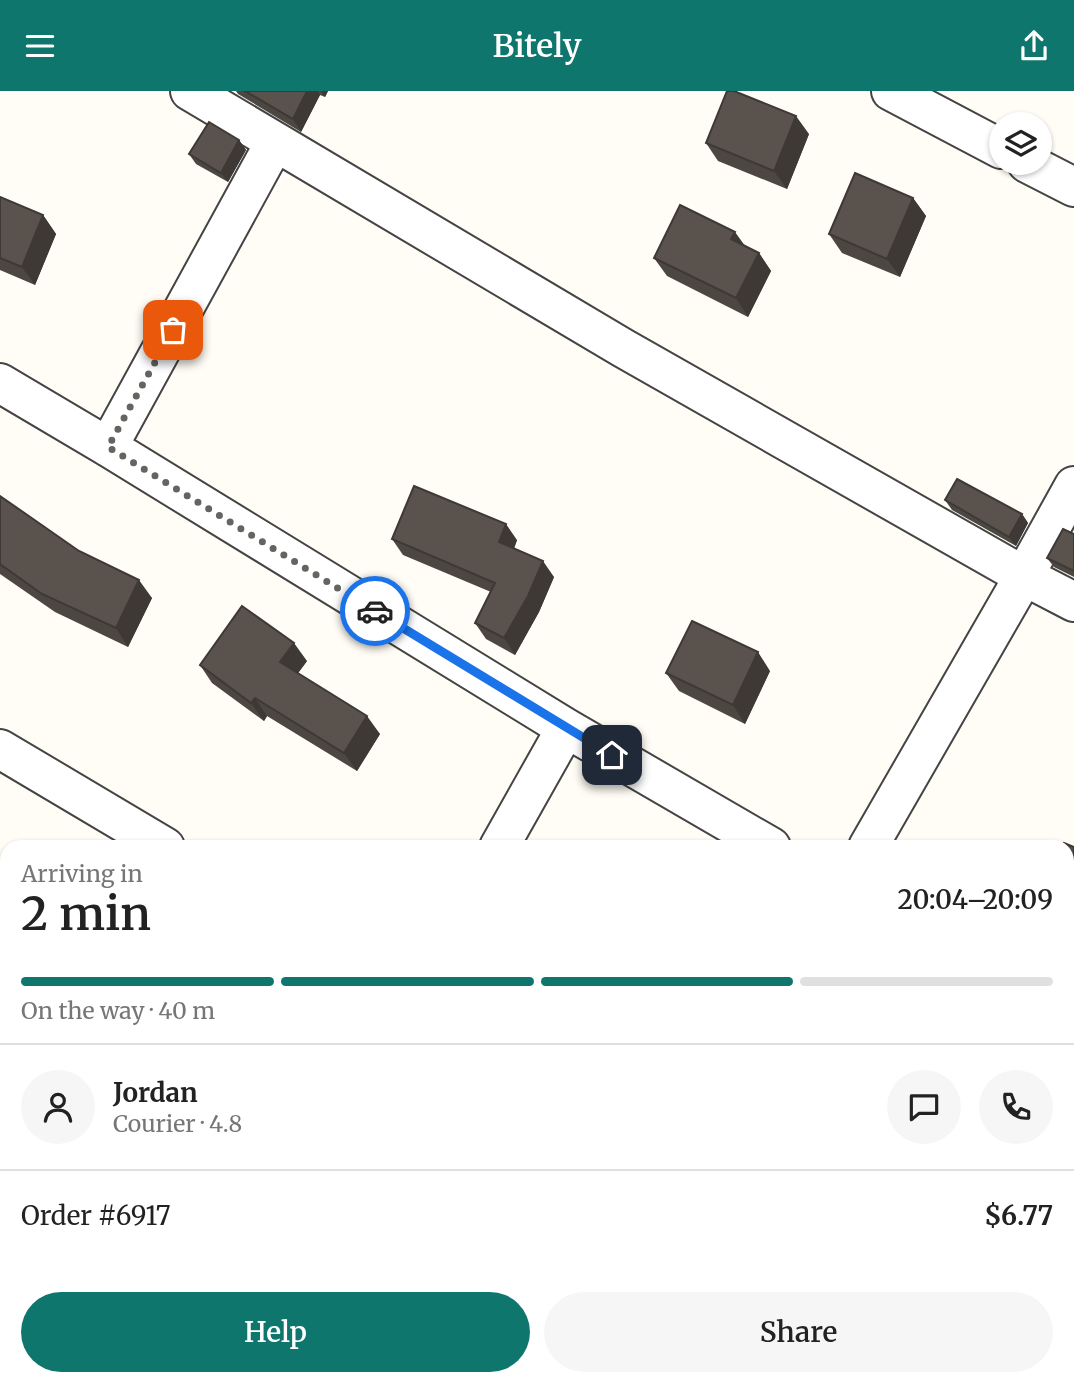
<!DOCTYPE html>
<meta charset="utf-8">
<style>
body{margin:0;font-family:Merriweather,serif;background:#f6f6f6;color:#222;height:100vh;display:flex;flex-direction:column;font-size:26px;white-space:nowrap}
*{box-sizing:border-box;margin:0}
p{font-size:23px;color:#767676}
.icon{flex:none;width:38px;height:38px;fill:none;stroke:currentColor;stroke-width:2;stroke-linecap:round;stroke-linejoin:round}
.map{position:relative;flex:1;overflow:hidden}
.sheet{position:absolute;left:0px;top:749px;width:1074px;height:546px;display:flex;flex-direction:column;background:#fff;border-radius:21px 21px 0 0;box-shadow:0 2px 5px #0004}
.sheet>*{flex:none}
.buttons{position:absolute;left:989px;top:21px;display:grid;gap:14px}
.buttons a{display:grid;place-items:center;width:63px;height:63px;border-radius:50%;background:#fff;box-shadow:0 2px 5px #0004;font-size:35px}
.pin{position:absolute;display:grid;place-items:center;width:60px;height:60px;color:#fff;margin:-30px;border-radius:14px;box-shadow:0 4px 10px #0006}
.courier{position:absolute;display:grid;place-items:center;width:70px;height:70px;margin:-35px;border:5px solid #1a73e8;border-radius:50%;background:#fff;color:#222;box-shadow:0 2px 9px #0007}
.overview em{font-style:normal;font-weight:600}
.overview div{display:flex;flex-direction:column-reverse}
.overview{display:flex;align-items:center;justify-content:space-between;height:119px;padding:0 21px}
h1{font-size:46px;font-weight:600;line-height:52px}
.bar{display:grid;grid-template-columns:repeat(4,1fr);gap:10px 7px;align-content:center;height:84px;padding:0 21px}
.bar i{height:9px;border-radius:5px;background:#e0e0e0}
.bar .active{background:#0f766e}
.bar p{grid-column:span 4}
.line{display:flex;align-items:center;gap:18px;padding:0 21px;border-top:2px solid #e0e0e0}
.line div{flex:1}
.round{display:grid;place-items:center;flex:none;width:74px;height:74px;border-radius:37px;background:#f6f6f6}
.primary-button{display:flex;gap:14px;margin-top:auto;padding:14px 21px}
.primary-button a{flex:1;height:80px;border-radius:42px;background:#0f766e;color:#fff;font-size:28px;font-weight:600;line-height:80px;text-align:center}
.primary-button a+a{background:#f6f6f6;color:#222}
header{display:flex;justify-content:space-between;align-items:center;height:91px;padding:0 21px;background:#0f766e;color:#fff;font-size:32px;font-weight:600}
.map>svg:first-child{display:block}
</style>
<header><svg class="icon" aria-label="menu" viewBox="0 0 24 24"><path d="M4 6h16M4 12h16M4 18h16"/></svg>Bitely<svg class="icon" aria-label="share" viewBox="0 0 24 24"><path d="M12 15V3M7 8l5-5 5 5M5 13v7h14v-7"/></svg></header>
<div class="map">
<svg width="1074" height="1295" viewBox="0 0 1074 1295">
<rect width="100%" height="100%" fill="#fffdf5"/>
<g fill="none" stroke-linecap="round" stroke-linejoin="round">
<defs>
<path id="minor" d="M190 0 623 257 1024 485 1074 511
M891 0 1001 58
M1027 72 1074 96
M0 292 108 356 566 637 771 756
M108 356 275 51
M0 658 165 756
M499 756 566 637
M868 756 1024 485 1074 395
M1068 933 1074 937
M0 948 7 943
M1068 1179 1074 1169
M0 1181 7 1187
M124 1288 132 1295
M692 1288 704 1295
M1067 1288 1074 1292
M991 1295 995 1288"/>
</defs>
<use href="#minor" stroke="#444" stroke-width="42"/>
<use href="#minor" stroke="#fff" stroke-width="38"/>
</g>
<path fill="#4d4742" d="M236 0H328L325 6 320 4 301 41 238 3Z
M809 43 787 98 718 70 706 52Z
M239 49 246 59 228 91 196 73 189 63Z
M0 106 43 124 56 143 35 194 0 179Z
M913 107 926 125 900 186 842 162 829 143Z
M745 155 759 162 771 180 748 226 667 185 654 167Z
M0 405 79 460 152 507 128 556 55 521 0 483Z
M945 409 1022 423 1028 432 1016 455 952 419Z
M1074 443V486L1054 476 1047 467Z
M392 448 517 449 514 458 554 486 539 521 515 564 486 548 475 532 491 501 403 464Z
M307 570 298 582 380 643 357 680 267 625 264 630 212 592 200 574Z
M770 580 745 633 679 600 666 582Z
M1068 756H1074V829L1068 826Z
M1068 1030 1074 1033V1093L1068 1090Z
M169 1288H274L283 1295H177Z"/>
<path fill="#3f3936" d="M307 0H318L320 4 301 41 293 28Z
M321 0H328L325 6Z
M796 25 809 43 787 98 774 80Z
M239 49 246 59 228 91 221 82Z
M913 107 926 125 900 186 887 168Z
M43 124 56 143 35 194 22 176Z
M735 141 748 159 731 148Z
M759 162 771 180 748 226 736 207Z
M1022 423 1028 432 1016 455 1009 446Z
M506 433 517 449 510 467 499 451Z
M543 470 554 486 539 521 515 564 504 547Z
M139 489 152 507 128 556 116 537Z
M294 552 307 570 293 589 280 571Z
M758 561 770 580 745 633 733 614Z
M255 607 267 625 264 630 251 612Z
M367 625 380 643 357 680 344 662Z"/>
<path fill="#5a524d" stroke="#3f3936" stroke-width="2" d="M245 0H307L293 28Z
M727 0H734L796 25 774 80 706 52Z
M209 31 239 49 221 82 189 63Z
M855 82 913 107 887 168 829 143Z
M0 106 43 124 22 176 0 167Z
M680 114 735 141 731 148 759 162 736 207 654 167Z
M957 388 1022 423 1009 446 945 409Z
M414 395 506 433 499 451 543 470 528 505 504 547 475 532 495 492 392 448Z
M0 405 79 460 139 489 116 537 42 503 0 473Z
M1063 438 1074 443V480L1047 467Z
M242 515 294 552 280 571 367 625 344 662 255 607 251 612 200 574Z
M692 530 758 561 733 614 666 582Z
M1064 752 1074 756V816L1068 813V756H1062Z
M1068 1030 1074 1033V1087L1068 1084Z
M179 1288H274L283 1295H187Z"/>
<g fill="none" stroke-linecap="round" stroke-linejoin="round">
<path stroke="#646461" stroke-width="7" stroke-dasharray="0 12.6" d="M173 239 108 356 375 520"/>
<path stroke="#1a73e8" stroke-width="9" d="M375 520 612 664"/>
</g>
</svg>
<div class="buttons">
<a><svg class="icon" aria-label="layers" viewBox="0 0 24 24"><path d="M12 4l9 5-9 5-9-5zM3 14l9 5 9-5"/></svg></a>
</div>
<div class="pin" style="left:173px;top:239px;background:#ea580c"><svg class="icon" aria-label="bag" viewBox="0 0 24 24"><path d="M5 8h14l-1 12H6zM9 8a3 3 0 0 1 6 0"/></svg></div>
<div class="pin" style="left:612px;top:664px;background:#1f2937"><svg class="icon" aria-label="home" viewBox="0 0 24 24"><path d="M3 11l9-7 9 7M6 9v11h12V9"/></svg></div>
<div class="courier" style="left:375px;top:520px"><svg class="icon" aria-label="car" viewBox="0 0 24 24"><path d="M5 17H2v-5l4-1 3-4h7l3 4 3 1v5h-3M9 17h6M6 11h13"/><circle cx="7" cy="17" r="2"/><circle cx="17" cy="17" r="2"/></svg></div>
<section class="sheet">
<div class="overview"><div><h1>2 min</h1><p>Arriving in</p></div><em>20:04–20:09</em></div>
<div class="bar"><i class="active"></i><i class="active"></i><i class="active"></i><i></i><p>On the way · 40 m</p></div>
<div class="line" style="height:126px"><a class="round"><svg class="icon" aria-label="person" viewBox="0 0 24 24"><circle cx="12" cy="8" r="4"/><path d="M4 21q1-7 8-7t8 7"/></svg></a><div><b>Jordan</b><p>Courier · 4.8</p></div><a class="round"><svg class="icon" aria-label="chat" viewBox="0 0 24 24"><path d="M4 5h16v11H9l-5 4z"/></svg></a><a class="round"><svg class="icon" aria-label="phone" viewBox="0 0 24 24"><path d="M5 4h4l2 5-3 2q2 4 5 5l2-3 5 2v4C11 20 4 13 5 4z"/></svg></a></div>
<div class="line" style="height:91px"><div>Order #6917</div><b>$6.77</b></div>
<div class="primary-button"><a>Help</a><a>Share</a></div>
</section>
</div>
